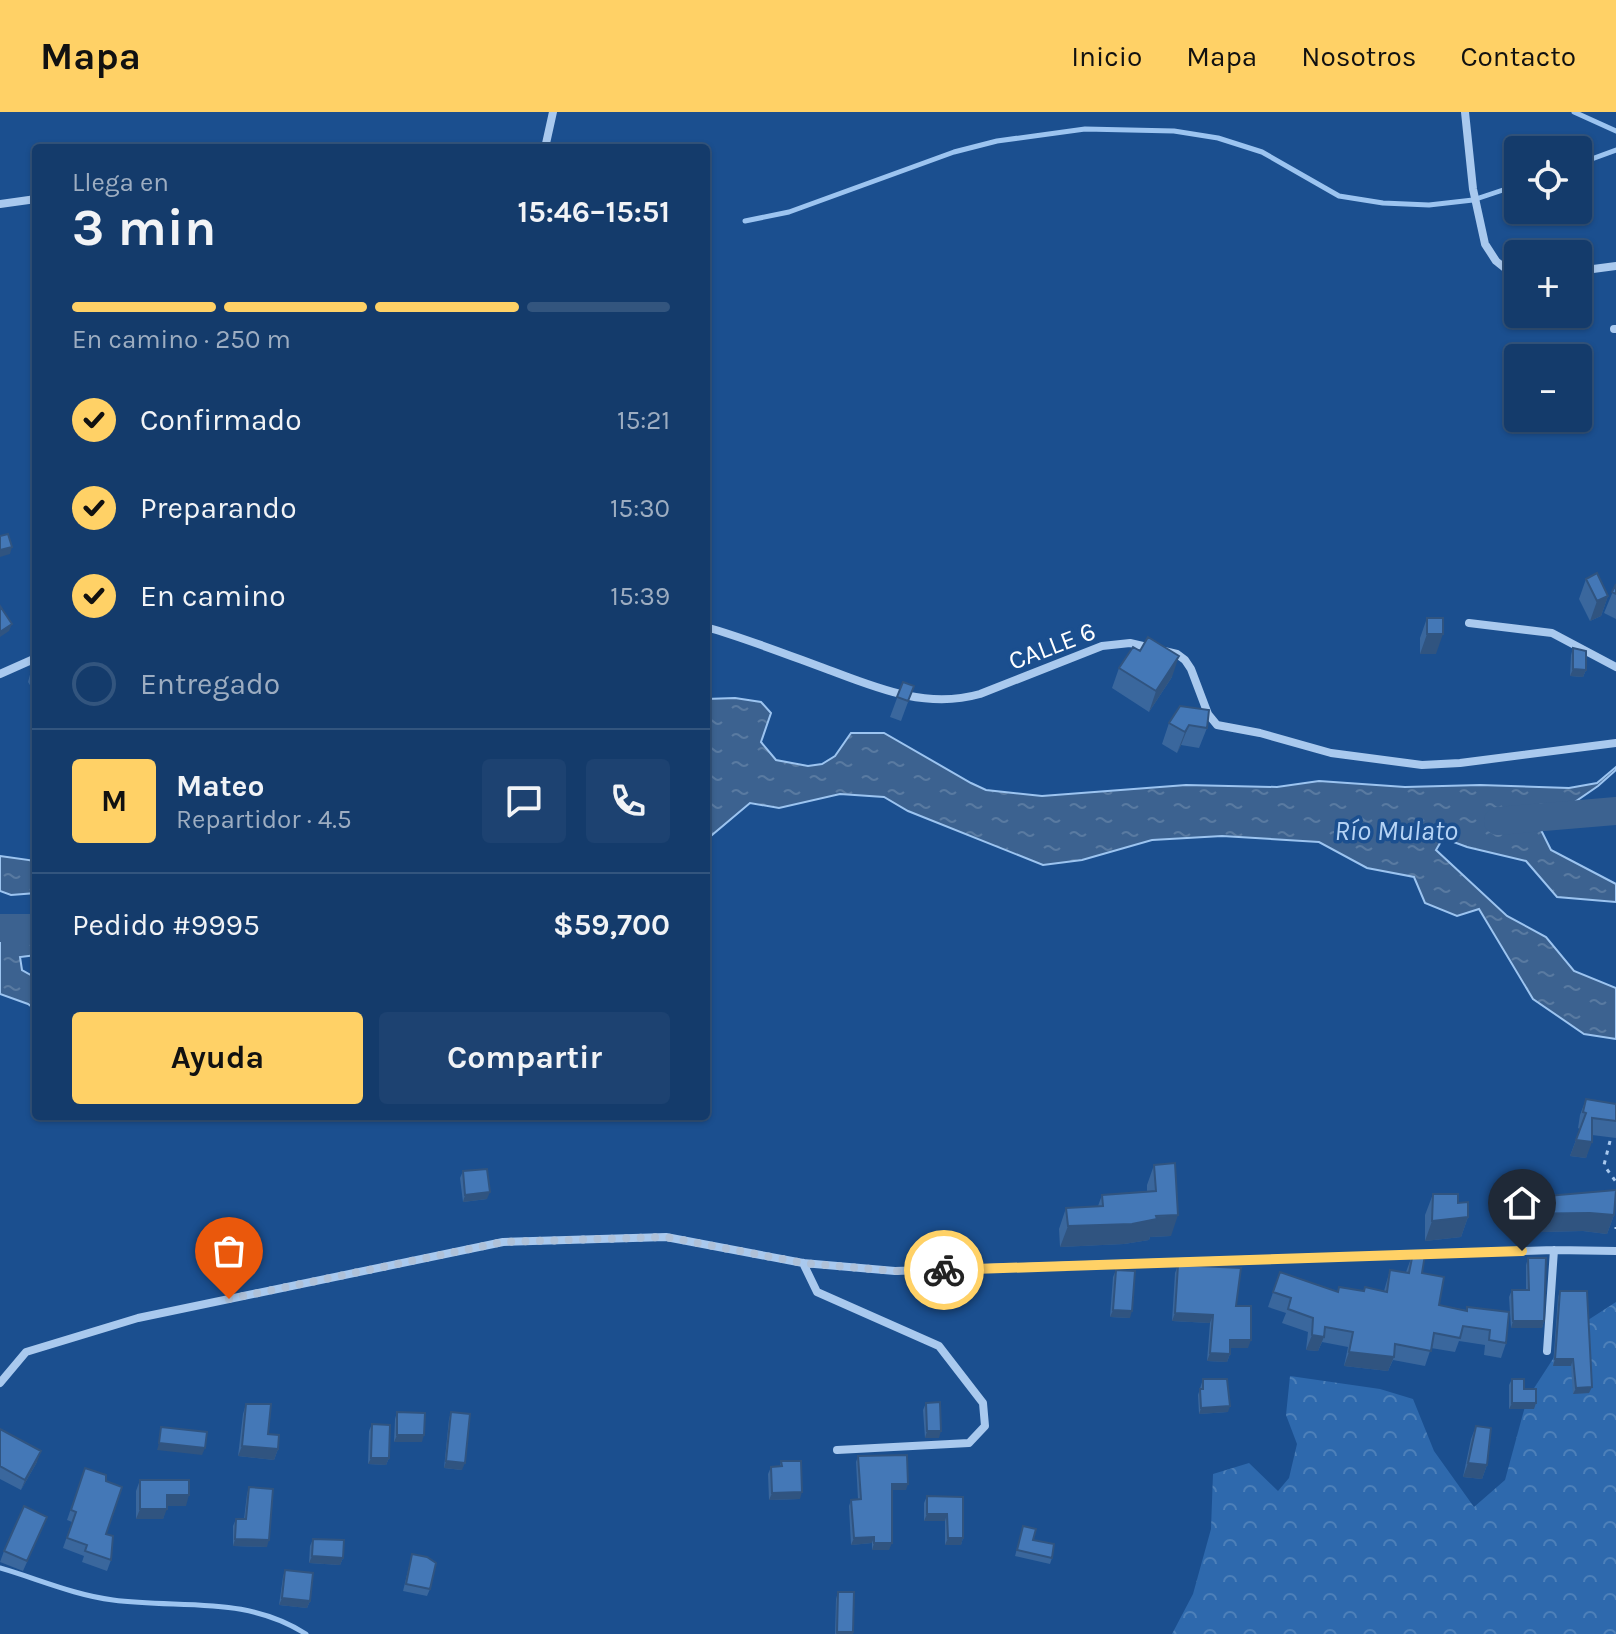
<!DOCTYPE html>
<html lang="es">
<meta charset="utf-8">
<style>
body{margin:0;font-family:Karla,sans-serif;background:#1d4271;color:#f1f3f6;height:100vh;display:flex;flex-direction:column;font-size:30px;white-space:nowrap}
*{box-sizing:border-box;margin:0}
p{font-size:26px;color:#9dadc1}
.icon{flex:none;width:44px;height:44px;fill:none;stroke:currentColor;stroke-width:2;stroke-linecap:round;stroke-linejoin:round}
.map{position:relative;flex:1;overflow:hidden}
.sheet{position:absolute;left:32px;top:32px;width:678px;height:976px;display:flex;flex-direction:column;background:#143b6b;border-radius:8px;box-shadow:0 2px 6px #0004,0 0 0 2px #33557e}
.sheet>*{flex:none}
.fabs{position:absolute;left:1504px;top:24px;display:grid;gap:16px}
.fabs a{display:grid;place-items:center;width:88px;height:88px;border-radius:8px;background:#143b6b;box-shadow:0 2px 6px #0004,0 0 0 2px #33557e;font-size:40px}
.pin{position:absolute;display:grid;place-items:center;width:68px;height:68px;color:#fff;margin:-82px -34px;border-radius:50% 50% 50% 0;rotate:-45deg;box-shadow:0 0 8px #0007}
.pin .icon{rotate:45deg}
.courier{position:absolute;display:grid;place-items:center;width:80px;height:80px;margin:-40px;border:6px solid #ffd166;border-radius:50%;background:#fff;color:#222;box-shadow:0 2px 10px #0007}
.summary em{font-style:normal;font-weight:700}
.summary div{display:flex;flex-direction:column-reverse}
.summary{display:flex;align-items:center;justify-content:space-between;height:136px;padding:0 40px}
h1{font-size:52px;font-weight:700;line-height:60px}
.bar{display:grid;grid-template-columns:repeat(4,1fr);gap:12px 8px;align-content:center;height:96px;padding:0 40px}
.bar i{height:10px;border-radius:6px;background:#33557e}
.bar .active{background:#ffd166}
.bar p{grid-column:span 4}
.line{display:flex;align-items:center;gap:20px;padding:0 40px;border-top:2px solid #33557e}
.line div{flex:1}
.round{display:grid;place-items:center;flex:none;width:84px;height:84px;border-radius:8px;background:#1d4271}
ol{padding:0 40px;list-style:none}
li{display:flex;align-items:center;gap:24px;height:88px}
li p{margin-inline-start:auto}
li .icon{padding:8px;border-radius:50%;background:#ffd166;color:#111;stroke-width:4}
li:last-child{color:#9dadc1}
li i{width:44px;height:44px;border:4px solid #33557e;border-radius:50%}
.action{display:flex;gap:16px;margin-top:auto;padding:16px 40px}
.action a{flex:1;height:92px;border-radius:8px;background:#ffd166;color:#111;font-size:32px;font-weight:700;line-height:92px;text-align:center}
.action a+a{background:#1d4271;color:#f1f3f6}
header{display:flex;align-items:center;gap:48px;box-sizing:border-box;height:112px;padding:0 40px;background:#ffd166;color:#111}
header strong{font-size:38px}
nav{display:flex;gap:44px;margin-inline-start:auto;font-size:28px}
.map>svg:first-child{display:block}
</style>
<header>
<strong>Mapa</strong>
<nav><a>Inicio</a><a>Mapa</a><a>Nosotros</a><a>Contacto</a></nav>
</header>
<div class="map">
<svg width="1616" height="1522" viewBox="0 0 1616 1522">
<defs>
<pattern id="forest-crowns" width="20" height="18" patternUnits="userSpaceOnUse" patternTransform="scale(2)"><rect width="20" height="18" fill="#2e69ad"/><path d="M2 6a3 3 0 1 1 6 0M12 15a3 3 0 1 1 6 0" fill="none" stroke="#4d80b9"/></pattern>
<pattern id="water-ripples" width="26" height="14" patternUnits="userSpaceOnUse" patternTransform="scale(2)"><rect width="26" height="14" fill="#3c6290"/><path d="M2 4q2-2 4 0t4 0M15 11q2-2 4 0t4 0" fill="none" stroke="#597aa1"/></pattern>
</defs>
<rect width="100%" height="100%" fill="#1b4f8f"/>
<path fill="url(#forest-crowns)" d="M1616 1190V1522H1172L1193 1482 1211 1417 1213 1362 1249 1351 1278 1379 1289 1366 1297 1332 1286 1303 1290 1264 1380 1277 1413 1287 1434 1339 1474 1395 1505 1368 1527 1287 1571 1219Z"/>
<path fill="url(#water-ripples)" stroke="#9cc4f0" stroke-width="2" d="M735 586 761 590 771 601 761 630 776 648 808 654 822 652 835 644 851 621H884L971 671 986 678 1042 684 1186 673 1277 675 1319 669 1405 675 1480 673 1569 676 1597 671 1616 655V658L1598 674 1563 698 1535 706 1551 738 1616 772V790L1557 785 1526 749 1467 735 1443 726 1436 738 1507 804 1546 825 1574 859 1616 876V927L1584 922 1533 887 1479 797 1457 804 1425 791 1414 765 1367 756 1319 730 1222 724 1152 728 1082 748 1043 753 908 699 884 685 840 682 779 696 750 691 706 728V587Z
M0 744 36 749V781L11 783 0 779Z
M36 821V843L20 845 22 858 36 866V898L28 892 0 882V826Z"/>
<g fill="none" stroke-linecap="round" stroke-linejoin="round">
<path stroke="#9cc4f0" stroke-width="5" d="M1574 0 1616 19
M1578 52 1616 38
M745 109 789 100 954 40 997 29 1085 17 1174 19 1218 26 1262 40 1339 84 1383 91 1429 93 1473 88 1518 73
M0 1456C38 1467 74 1483 113 1488 181 1497 245 1483 306 1522"/>
<path stroke="#3c6290" stroke-width="28" d="M1498 709 1616 699
M0 816H36"/>
<path stroke="#a9c9ee" stroke-width="3" stroke-dasharray="4 6" stroke-linecap="butt" d="M1610 1029 1604 1053 1616 1070
M1616 1115V1117"/>
<path stroke="#a9c9ee" stroke-width="8" d="M1465 0 1473 77 1485 132 1496 149 1506 157 1518 158
M545 36 553 0
M0 92 36 87
M1578 159 1616 154
M1614 217H1616
M1469 511 1552 521 1616 555
M706 515C748 527 788 543 829 558 879 577 927 597 980 582L1102 534 1130 531 1177 542 1185 548 1191 557 1208 602 1217 613 1260 621 1331 641 1422 653 1460 651 1616 631
M0 562 36 546
M803 1151 817 1180 939 1234 983 1291 985 1314 969 1331 837 1338
M1547 1239 1554 1138
M0 1271 26 1240 138 1206 503 1130 666 1125 803 1151 895 1159 1554 1138 1616 1139"/>
</g>
<path fill="#3a679d" d="M1586 467 1608 484 1601 504 1590 509 1579 487Z
M1616 472V507L1604 501Z
M1427 506 1436 542H1420V526Z
M1573 536 1586 558 1583 565 1570 564 1571 543Z
M1119 556 1172 565 1149 600 1112 576Z
M36 557V583L28 570 31 559Z
M903 570 914 574 901 609 890 605Z
M1180 594 1207 616 1199 636 1181 633 1177 641 1162 632 1169 611Z
M1586 987 1616 992V1026L1592 1023 1586 1046 1570 1044 1580 1017 1578 1016 1580 1003Z
M1154 1053 1171 1124 1150 1125 1149 1128 1124 1132 1060 1135 1059 1117 1066 1096 1098 1094 1102 1083 1147 1079V1073Z
M463 1059 487 1087 463 1090 460 1066Z
M1433 1082 1458 1091 1468 1105 1461 1125 1425 1129V1103Z
M1512 1087 1614 1103 1607 1122 1583 1119 1506 1121 1505 1106Z
M1413 1141 1439 1193 1466 1198 1467 1195 1506 1231 1501 1246 1484 1243 1485 1233 1459 1229 1455 1240 1431 1236 1425 1254 1393 1248 1388 1259 1344 1254 1348 1235 1322 1230 1318 1239 1306 1238 1308 1220 1282 1211 1286 1201 1268 1195 1280 1160 1337 1180 1339 1175 1364 1179H1384L1390 1158 1406 1160Z
M1528 1146 1544 1209 1542 1216H1511L1509 1185 1512 1178H1526V1153Z
M1178 1153 1236 1194 1248 1236H1230V1242L1227 1250 1207 1249 1210 1211 1172 1209 1175 1161Z
M1116 1158 1130 1206 1110 1205 1113 1165Z
M1560 1179 1589 1281 1573 1282 1571 1254H1553L1558 1185Z
M1203 1267 1228 1300 1199 1302 1198 1283Z
M1512 1267 1524 1277 1534 1297H1509V1273Z
M926 1291 939 1326H925L923 1298Z
M246 1292 278 1337 274 1348 238 1344 243 1302Z
M397 1300 422 1330H394L395 1307Z
M451 1300 462 1358 444 1356 449 1307Z
M372 1312 389 1346 386 1353 368 1352 369 1319Z
M1476 1314 1487 1353 1482 1367 1463 1365 1471 1327Z
M0 1317 37 1350 21 1378 0 1367Z
M858 1344 906 1378H892L889 1438H872V1431L851 1433 849 1394 851 1388 858 1387 856 1350Z
M781 1349 800 1387 769 1388 768 1362 771 1355 780 1354Z
M85 1356 106 1422 111 1448 107 1459 82 1450 84 1444 63 1436 72 1410 67 1408Z
M140 1368 186 1394H167L163 1407H136V1379Z
M249 1375 267 1435 233 1434V1414L236 1407H244L247 1382Z
M927 1384 963 1385V1426L961 1433H945V1409H924V1391Z
M47 1405 23 1459 0 1450 4 1439Z
M1023 1414 1033 1428 1052 1446 1050 1452 1015 1444Z
M313 1427 343 1446 340 1453 309 1451 310 1434Z
M412 1442 430 1477 427 1484 403 1479Z
M285 1458 310 1489 307 1496 279 1493 283 1465Z
M838 1480 853 1522H835L836 1487Z"/>
<path fill="#305480" d="M12 435 10 442 0 445V438Z
M1608 484 1601 504 1590 509 1597 489Z
M12 512 9 519 0 525V520Z
M1427 522H1443L1436 542H1420Z
M1179 544 1172 565 1149 600 1156 579Z
M1573 557 1586 558 1583 565 1570 564Z
M1189 613 1181 633 1177 641 1185 620Z
M1576 1028 1592 1030 1586 1046 1570 1044Z
M490 1080 487 1087 463 1090 465 1083Z
M1590 1101 1614 1103 1607 1122 1583 1119 1506 1121 1513 1102Z
M1178 1103 1171 1124 1150 1125 1149 1128 1124 1132 1060 1135 1068 1114Z
M1468 1105 1461 1125 1425 1129 1432 1109Z
M1113 1198 1132 1199 1130 1206 1110 1205Z
M1175 1201 1213 1203 1210 1211 1172 1209Z
M1513 1209H1544L1542 1216H1511Z
M1312 1223 1324 1225 1318 1239 1306 1238Z
M1230 1228H1251L1248 1236H1227Z
M1349 1240 1394 1245 1388 1259 1344 1254Z
M1210 1241 1230 1242 1227 1250 1207 1249Z
M1555 1247H1573L1571 1254H1553Z
M1592 1275 1589 1281 1573 1282 1576 1276Z
M1512 1291H1536L1534 1297H1509Z
M1230 1294 1228 1300 1199 1302 1201 1296Z
M927 1319H941L939 1326H925Z
M397 1323H424L422 1330H394Z
M159 1331 205 1336 202 1343 157 1338Z
M242 1334 278 1337 274 1348 238 1344Z
M41 1339 37 1350 21 1378 25 1368Z
M371 1346H389L386 1353 368 1352Z
M446 1349 465 1351 462 1358 444 1356Z
M1468 1351 1487 1353 1482 1367 1463 1365Z
M892 1372H908L906 1378H889Z
M802 1380 800 1387 769 1388 772 1381Z
M167 1383H189L186 1394H163Z
M140 1397H167L163 1407H136Z
M927 1402H947L945 1409H924Z
M874 1425 872 1431 851 1433 854 1426Z
M948 1426H963L961 1433H945Z
M235 1427 269 1428 267 1435 233 1434Z
M874 1431H892L889 1438H872Z
M312 1444 343 1446 340 1453 309 1451Z
M282 1486 310 1489 307 1496 279 1493Z
M837 1520H853V1522H836Z"/>
<path fill="#4478b7" stroke="#305480" stroke-width="2" d="M8 422 12 435 0 438V424Z
M1597 461 1608 484 1597 489 1586 467Z
M1616 472V482L1612 480Z
M0 494 12 512 0 520Z
M1427 506H1443V522H1427Z
M1148 525 1179 544 1156 579 1119 556 1133 535 1140 539Z
M1573 536 1586 539V558L1573 557Z
M36 557V567L31 559Z
M903 570 914 574 908 589 897 585Z
M1180 594 1209 598 1207 616 1189 613 1185 620 1169 611Z
M1586 987 1616 992V1009L1592 1006V1030L1576 1028 1586 1001 1583 1000Z
M1175 1051 1178 1103 1156 1104 1157 1107 1132 1112 1068 1114 1066 1096 1103 1094 1102 1083 1156 1079 1154 1053Z
M487 1057 490 1080 465 1083 463 1059Z
M1616 1078 1614 1103 1590 1101 1513 1102 1512 1087Z
M1433 1082H1458V1091L1468 1090V1105L1432 1109Z
M1413 1141 1425 1143 1422 1161 1444 1165 1439 1193 1467 1199V1195L1509 1200 1506 1231 1489 1228 1490 1218 1463 1214 1460 1226 1434 1221 1431 1239 1395 1232 1394 1245 1349 1240 1353 1220 1325 1215 1324 1225 1312 1223 1313 1206 1288 1197 1291 1186 1273 1180 1280 1160 1338 1180 1339 1175 1364 1179 1365 1175 1387 1180 1390 1158 1409 1161Z
M1528 1146H1546L1544 1209H1513L1512 1178H1529Z
M1178 1153 1241 1156 1236 1194H1251V1228H1230V1242L1210 1241 1213 1203 1175 1201Z
M1116 1158 1135 1159 1132 1199 1113 1198Z
M1560 1179H1587L1592 1275 1576 1276 1573 1247H1555Z
M1203 1267H1227L1230 1294 1201 1296 1200 1277H1203Z
M1512 1267H1524V1277H1536V1291H1512Z
M940 1290 941 1319H927L926 1291Z
M246 1292H271L268 1322 279 1323 278 1337 242 1334Z
M397 1300 425 1301 424 1323H397Z
M451 1300 470 1302 465 1351 446 1349Z
M372 1312 390 1313 389 1346H371Z
M1476 1314 1491 1316 1487 1353 1468 1351Z
M161 1315 207 1320 205 1336 159 1331Z
M0 1317 41 1339 25 1368 0 1354Z
M907 1343 908 1372H892V1431H874V1425L854 1426 851 1388 861 1387 858 1344Z
M781 1349H801L802 1380 772 1381 771 1355 782 1354Z
M85 1356 106 1363V1369L122 1375 106 1422 113 1424 111 1448 85 1439 87 1433 67 1426 76 1400 71 1398Z
M140 1368H189V1383H167V1397H140Z
M249 1375 273 1377 269 1428 235 1427 236 1407H246Z
M927 1384 963 1385V1426H948L947 1402H927Z
M24 1394 47 1405 27 1449 4 1439Z
M1023 1414 1036 1417 1033 1428 1054 1432 1052 1446 1017 1438Z
M313 1427 344 1428 343 1446 312 1444Z
M412 1442 427 1445 436 1451 430 1477 406 1472Z
M285 1458 313 1461 310 1489 282 1486Z
M838 1480H854L853 1520H837Z"/>
<g fill="none" stroke-linecap="round" stroke-linejoin="round">
<path stroke="#afc1d8" stroke-width="8" stroke-dasharray="0 14.4" d="M229 1187 503 1130 666 1125 803 1151 895 1159 944 1158"/>
<path stroke="#ffd166" stroke-width="10" d="M944 1158 1522 1139"/>
</g>
<g text-anchor="middle" dominant-baseline="central" stroke-width="7" stroke-linejoin="round" paint-order="stroke">
<g font-size="26" fill="#fff" stroke="#1b4f8f">
<text transform="translate(1052 534) rotate(-21)">CALLE 6</text>
</g>
<g font-size="28" font-style="italic" fill="#b5d3f5" stroke="#1b4f8f">
<text x="1396" y="718">Río Mulato</text>
</g>
</g>
</svg>
<div class="fabs">
<a><svg class="icon" aria-label="locate" viewBox="0 0 24 24"><circle cx="12" cy="12" r="6"/><path d="M12 2v4M12 18v4M2 12h4M18 12h4"/></svg></a>
<a>+</a>
<a>−</a>
</div>
<div class="pin" style="left:229px;top:1187px;background:#ea580c"><svg class="icon" aria-label="bag" viewBox="0 0 24 24"><path d="M5 8h14l-1 12H6zM9 8a3 3 0 0 1 6 0"/></svg></div>
<div class="pin" style="left:1522px;top:1139px;background:#1f2937"><svg class="icon" aria-label="home" viewBox="0 0 24 24"><path d="M3 11l9-7 9 7M6 9v11h12V9"/></svg></div>
<div class="courier" style="left:944px;top:1158px"><svg class="icon" aria-label="bike" viewBox="0 0 24 24"><circle cx="6" cy="16" r="4"/><circle cx="18" cy="16" r="4"/><path d="M6 16l4-8h5l3 8M10 8l3 8H6M13 5h3"/></svg></div>
<section class="sheet">
<div class="summary"><div><h1>3 min</h1><p>Llega en</p></div><em>15:46–15:51</em></div>
<div class="bar"><i class="active"></i><i class="active"></i><i class="active"></i><i></i><p>En camino · 250 m</p></div>
<ol>
<li><svg class="icon" aria-label="check" viewBox="0 0 24 24"><path d="M5 12l5 5 9-10"/></svg>Confirmado<p>15:21</p></li>
<li><svg class="icon" aria-label="check" viewBox="0 0 24 24"><path d="M5 12l5 5 9-10"/></svg>Preparando<p>15:30</p></li>
<li><svg class="icon" aria-label="check" viewBox="0 0 24 24"><path d="M5 12l5 5 9-10"/></svg>En camino<p>15:39</p></li>
<li><i></i>Entregado</li>
</ol>
<div class="line" style="height:144px"><b class="round" style="background:#ffd166;color:#111">M</b><div><b>Mateo</b><p>Repartidor · 4.5</p></div><a class="round"><svg class="icon" aria-label="chat" viewBox="0 0 24 24"><path d="M4 5h16v11H9l-5 4z"/></svg></a><a class="round"><svg class="icon" aria-label="phone" viewBox="0 0 24 24"><path d="M5 4h4l2 5-3 2q2 4 5 5l2-3 5 2v4C11 20 4 13 5 4z"/></svg></a></div>
<div class="line" style="height:104px"><div>Pedido #9995</div><b>$59,700</b></div>
<div class="action"><a>Ayuda</a><a>Compartir</a></div>
</section>
</div>
